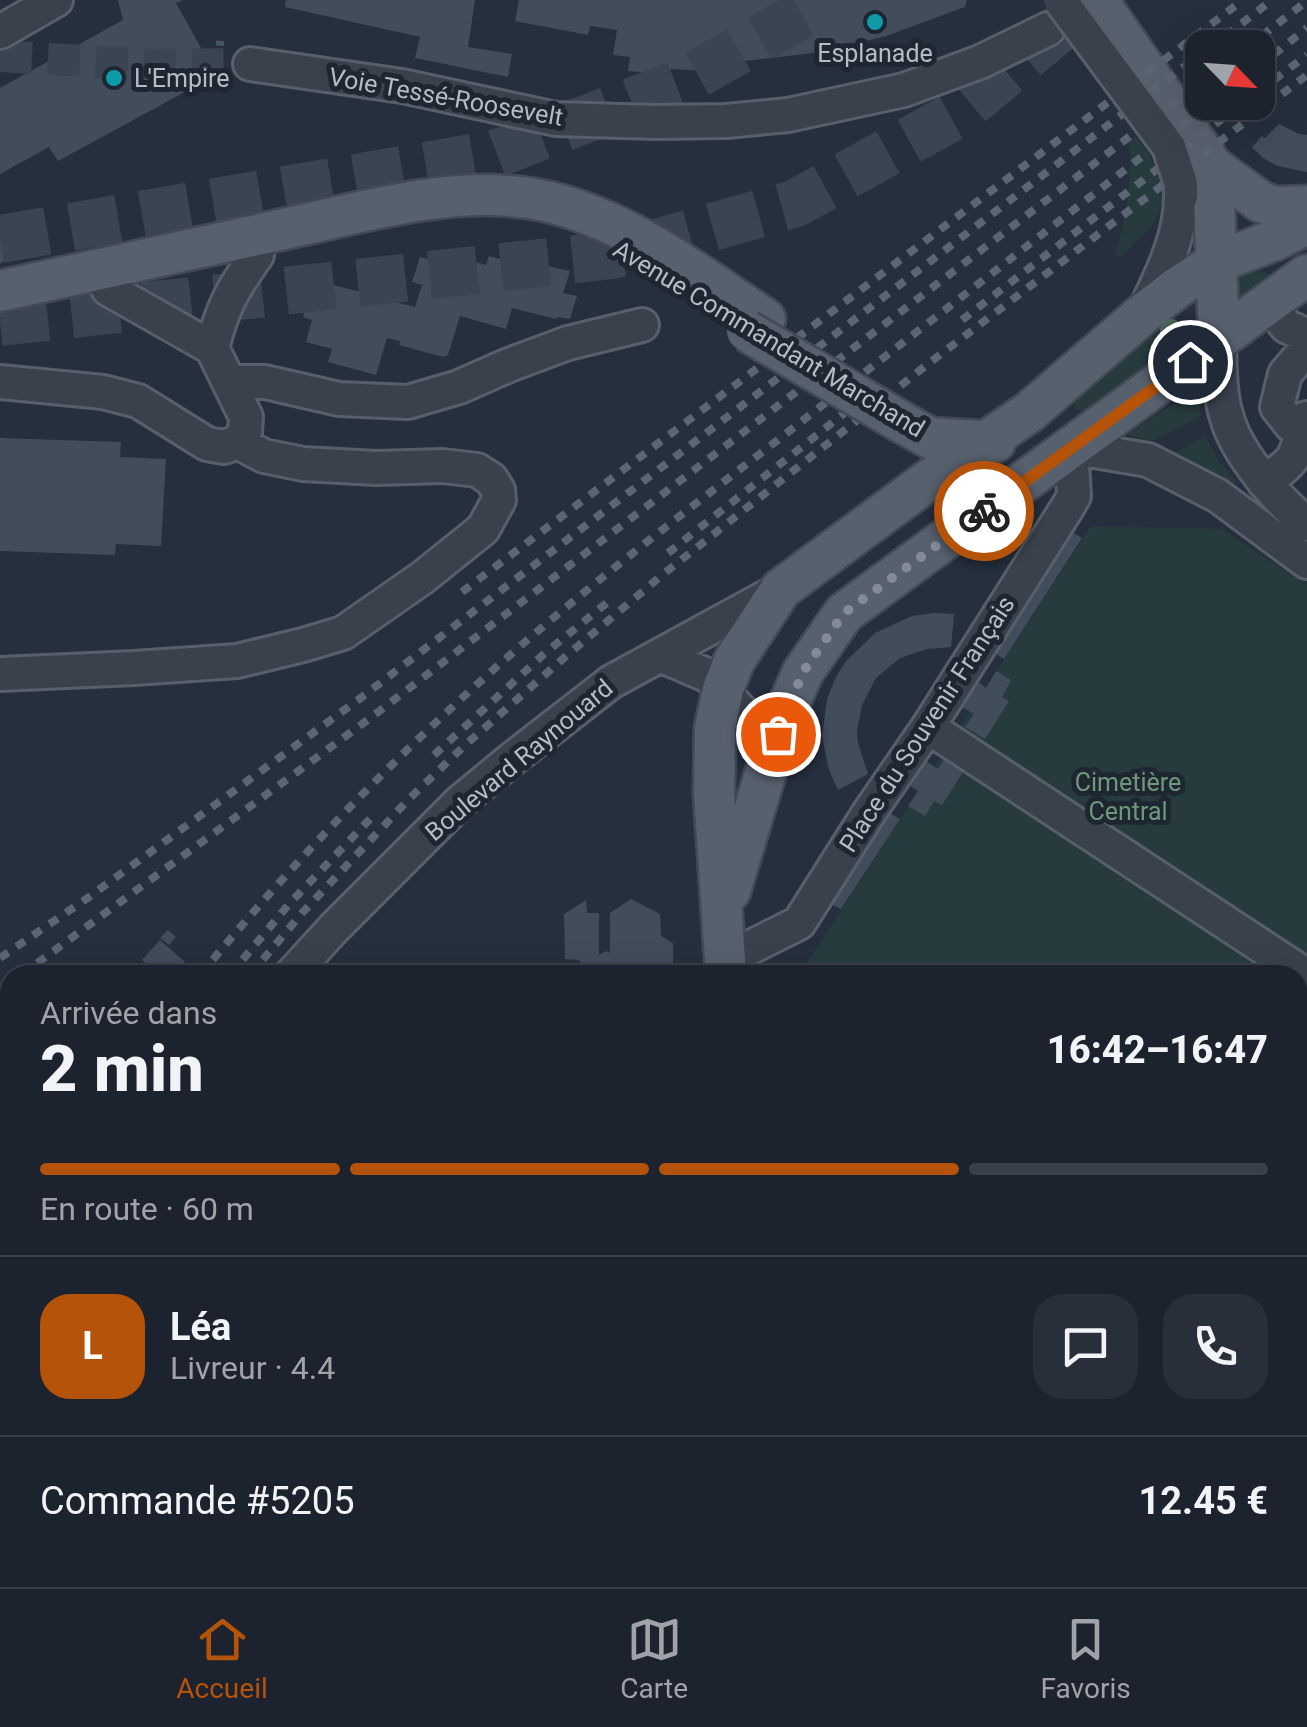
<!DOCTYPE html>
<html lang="fr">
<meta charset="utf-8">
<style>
body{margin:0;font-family:Roboto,sans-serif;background:#292f3a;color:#f1f3f6;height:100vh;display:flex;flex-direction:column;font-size:38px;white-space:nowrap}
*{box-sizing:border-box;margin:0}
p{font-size:32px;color:#a0a4aa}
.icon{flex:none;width:55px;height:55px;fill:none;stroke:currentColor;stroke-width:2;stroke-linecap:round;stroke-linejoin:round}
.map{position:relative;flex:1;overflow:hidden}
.drawer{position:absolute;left:0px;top:965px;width:1308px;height:622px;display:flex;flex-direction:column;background:#1c232e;border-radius:30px 30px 0 0;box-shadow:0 10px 40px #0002,0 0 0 2px #3a404a}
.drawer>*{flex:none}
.needle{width:65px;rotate:115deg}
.buttons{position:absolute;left:1185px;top:30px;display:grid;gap:20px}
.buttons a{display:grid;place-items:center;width:90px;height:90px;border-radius:20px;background:#1c232e;box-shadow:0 10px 40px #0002,0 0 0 2px #3a404a;font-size:50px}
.pin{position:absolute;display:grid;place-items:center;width:85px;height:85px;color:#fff;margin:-42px;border:5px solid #fff;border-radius:50%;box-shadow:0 2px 10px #0007}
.courier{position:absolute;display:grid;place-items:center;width:100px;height:100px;margin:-50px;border:8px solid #b45309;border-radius:50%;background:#fff;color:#222;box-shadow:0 2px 12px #0007}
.headline em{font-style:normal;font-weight:800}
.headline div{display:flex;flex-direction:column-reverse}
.headline{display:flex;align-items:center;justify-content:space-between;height:170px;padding:0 40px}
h1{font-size:65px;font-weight:800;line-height:75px}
.bar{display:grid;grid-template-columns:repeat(4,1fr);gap:15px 10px;align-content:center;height:120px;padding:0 40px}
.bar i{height:12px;border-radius:8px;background:#3a404a}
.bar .current{background:#b45309}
.bar p{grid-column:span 4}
.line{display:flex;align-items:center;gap:25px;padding:0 40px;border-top:2px solid #3a404a}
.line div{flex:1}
.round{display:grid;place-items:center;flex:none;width:105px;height:105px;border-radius:30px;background:#292f3a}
.tabs{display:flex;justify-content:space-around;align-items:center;height:140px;border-top:2px solid #3a404a;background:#1c232e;font-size:28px;color:#a0a4aa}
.tabs a{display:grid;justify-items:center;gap:5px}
.tabs .current{color:#b45309}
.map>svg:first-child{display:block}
</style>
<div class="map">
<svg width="1307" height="1587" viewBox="0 0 1307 1587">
<rect width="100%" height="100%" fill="#252f3d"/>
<path fill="#273b3e" d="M1135 136C1153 155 1171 191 1157 217 1149 231 1131 246 1119 258L1115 255C1127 216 1132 182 1129 142Z
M1247 267 1271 275 1272 281 1246 303 1236 297 1234 272Z
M1166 316 1174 318 1181 328 1182 335 1176 343 1085 411 1076 410 1074 407 1078 396Z
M1195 388 1201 416 1151 441 1127 435Z
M1205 436 1219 461 1236 481V489L1230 490 1210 472 1175 453Z
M1091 526 1221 529 1307 585V1359L1298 1353V975H799Z
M433 1578H706L707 1587H428Z"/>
<path fill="#424d5c" d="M118 0H183L176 3 216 75 58 161 49 147 0 174V88L123 20Z
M286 0H475L468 47 512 54 508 77 415 58 420 37 285 7Z
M519 0H967L965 7 886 36 822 52 711 65V71L668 69 666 74 628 71 630 57 613 55 617 30 590 26 588 35 515 21Z
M1279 124 1299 134 1307 135V172L1278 166 1263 158 1252 147 1262 136 1265 138Z
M3 226 19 250 0 264V228Z
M489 256 515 263 511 278 536 285 543 265 570 271 563 293 577 296 570 319 557 317 556 319 512 308 506 329 460 316 448 355 443 357 399 345 400 341 387 338 376 375 328 362 332 349 306 342 312 320 303 317 312 291 329 296 333 285 361 292 365 283 389 290 387 300 415 307 422 285 412 282 420 257 460 268 464 259 486 265Z
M0 438 121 442 120 457 166 459 161 546 116 544 115 555 0 551Z
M1070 531 1082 538 1004 659 993 652Z
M935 613 954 614 951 647 927 649 900 658 876 678 862 705 857 731 858 743 868 774 838 790 829 770 822 736 827 699 836 677 846 661 875 633 912 616Z
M996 671 1011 680 1002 697 1009 701 985 739 965 727 974 714 962 707 978 682 986 688Z
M946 756 966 767 942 805 934 801 925 816 908 806 918 791 909 785 926 761 938 769Z
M888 812 900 819 841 909 828 902Z
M631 899 660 914 661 936 673 943V964L653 975H567L582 965 579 960 565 959 564 914 586 900 587 913H599V955L606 951 610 953V913Z
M168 930 176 937 169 945 160 938Z
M160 940 185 962 173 975H159L142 960Z
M0 1080 10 1088V1174L0 1187Z
M1307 1522V1585L1298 1580V1542Z
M774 1578H834L835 1587H774Z
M940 1578H975L971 1587H961Z
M1077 1578H1104L1123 1587H1073Z"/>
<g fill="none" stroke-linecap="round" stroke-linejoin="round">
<path stroke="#3b4452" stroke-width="32" stroke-dasharray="32 16" stroke-linecap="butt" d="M0 56 151 65 250 64"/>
<path stroke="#3b4452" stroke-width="48" stroke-dasharray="48 24" stroke-linecap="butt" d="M0 239 495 154 683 82 803 14 817 0
M0 322 613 255 794 204 956 115 1073 17"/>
<defs>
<path id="minor" d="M0 32 56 0
M250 64 402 86 556 119 655 122 726 121 788 115 904 90 980 62 1048 29
M1268 303 1286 326 1307 336
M1143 314C1161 276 1181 238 1181 196
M1219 340C1220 365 1219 394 1227 418 1237 454 1278 501 1307 524
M212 348C223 306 232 290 257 255
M1307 348 1285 374 1277 407 1291 425 1307 418
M0 382 103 392 138 401 207 444 224 447 237 442 245 432 246 417 212 348 108 289
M229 382H265L339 399 408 402 459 387 509 365 568 343 642 325
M1264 482C1295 461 1298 457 1303 420
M660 655 709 676 743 713 755 736 760 738 778 734
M0 674 134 668 237 661 303 645 343 633 422 578 483 529 499 500 498 490 491 479 477 470 443 466 376 468 303 464 264 456 237 442
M928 727 1307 976
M725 960 799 923 870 811 928 727 1067 508 1074 496 1071 447 1148 460 1218 496 1307 562
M291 975 334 928 460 802 512 759 611 682 781 589
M1298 1398 1307 1404
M0 1440 3 1428 10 1413
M1140 1587 1144 1578"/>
<path id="major" d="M1097 0 1213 167 1261 202 1275 207 1307 206
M1213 167 1219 340
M0 291C92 271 183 251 275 231 360 213 458 182 545 201 628 220 696 273 765 319
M903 423 930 438 995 442
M730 891 780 725 803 672 844 613 1307 275
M726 975 714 793 715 728 723 689 734 661 781 589 926 482 1028 413 1143 314 1178 287 1217 262 1275 240 1307 224
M743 1578V1587"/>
</defs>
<use href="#minor" stroke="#575f6b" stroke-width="38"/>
<use href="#major" stroke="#424a56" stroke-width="45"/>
<path stroke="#45585b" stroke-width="5" stroke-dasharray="8 8" stroke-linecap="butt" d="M216 43 228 44
M653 1578 667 1587
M465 1587 469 1578
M589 1587 596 1578
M624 1587 627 1578"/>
<use href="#minor" stroke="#39414d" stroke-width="32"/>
<use href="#major" stroke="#57606d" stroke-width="40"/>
<path stroke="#5c6574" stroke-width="8" stroke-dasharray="10 10" stroke-linecap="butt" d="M1210 48 1272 0
M1246 48 1307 1
M1258 67 1307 28
M1258 92 1307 55
M962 320 1244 102
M668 553 852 407
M462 592 1243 0
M434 755 544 654 614 597
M0 958 89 897 358 700 1202 53
M21 975 369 719 1202 81
M200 975C281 877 366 786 460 700 569 599 688 510 806 418 941 313 1076 208 1212 102
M230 975 289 904 370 819
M250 975 303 912 409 799 463 747 565 657 661 576 924 367 1307 75
M0 990 10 983
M0 1270 10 1252
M0 1307 10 1290
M0 1339 10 1322"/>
<defs>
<path id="minor-bridge" d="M1060 0 1169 147 1181 184V196"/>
<path id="major-bridge" d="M747 331 903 423"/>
</defs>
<use href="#minor-bridge" stroke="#575f6b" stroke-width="38" stroke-linecap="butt"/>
<use href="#major-bridge" stroke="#424a56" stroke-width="45" stroke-linecap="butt"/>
<use href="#minor-bridge" stroke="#39414d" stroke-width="32"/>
<use href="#major-bridge" stroke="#57606d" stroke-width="40"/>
</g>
<circle fill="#4d695e" cx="1171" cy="330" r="11"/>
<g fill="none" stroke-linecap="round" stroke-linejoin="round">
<path stroke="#838b97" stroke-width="10" stroke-dasharray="0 18" d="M778 734 803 672 844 613 984 511"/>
<path stroke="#b45309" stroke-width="12" d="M984 511 1190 362"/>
</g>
<g fill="#0f9aa8" stroke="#1e2632" stroke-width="4">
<circle cx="875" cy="22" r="10"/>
<circle cx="114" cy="78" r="10"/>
</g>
<g text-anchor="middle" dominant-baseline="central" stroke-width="10" stroke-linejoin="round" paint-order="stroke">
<g font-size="25" fill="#b5bcc8" stroke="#1e2632">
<text x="875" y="53">Esplanade</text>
<text x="134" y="78" text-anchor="start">L'Empire</text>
</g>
<g font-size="25" fill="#b5bcc8" stroke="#1e2632">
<text transform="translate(446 97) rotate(10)">Voie Tessé-Roosevelt</text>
<text transform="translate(769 339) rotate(31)">Avenue Commandant Marchand</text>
<text transform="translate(927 724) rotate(-57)">Place du Souvenir Français</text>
<text transform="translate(519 760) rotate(-40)">Boulevard Raynouard</text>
</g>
<g font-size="25" fill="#6e9879" stroke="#1e2632">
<text x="1128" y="782">Cimetière<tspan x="1128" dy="29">Central</tspan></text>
</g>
</g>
</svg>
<div class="buttons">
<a><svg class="needle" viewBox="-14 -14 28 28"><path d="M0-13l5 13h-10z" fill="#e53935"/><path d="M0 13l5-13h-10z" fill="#a0a4aa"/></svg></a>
</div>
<div class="pin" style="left:778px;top:734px;background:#ea580c"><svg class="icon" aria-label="bag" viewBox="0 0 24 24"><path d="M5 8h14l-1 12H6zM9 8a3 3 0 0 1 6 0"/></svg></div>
<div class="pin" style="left:1190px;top:362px;background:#1f2937"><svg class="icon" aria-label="home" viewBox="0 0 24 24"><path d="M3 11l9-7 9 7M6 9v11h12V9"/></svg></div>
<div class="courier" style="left:984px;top:511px"><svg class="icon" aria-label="bike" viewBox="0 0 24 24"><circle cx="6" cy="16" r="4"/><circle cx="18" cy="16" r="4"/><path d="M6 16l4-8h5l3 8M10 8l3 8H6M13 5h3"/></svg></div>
<section class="drawer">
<div class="headline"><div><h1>2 min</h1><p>Arrivée dans</p></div><em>16:42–16:47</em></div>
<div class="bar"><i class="current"></i><i class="current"></i><i class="current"></i><i></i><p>En route · 60 m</p></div>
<div class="line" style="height:180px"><b class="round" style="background:#b45309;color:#fff">L</b><div><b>Léa</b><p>Livreur · 4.4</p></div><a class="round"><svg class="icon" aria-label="chat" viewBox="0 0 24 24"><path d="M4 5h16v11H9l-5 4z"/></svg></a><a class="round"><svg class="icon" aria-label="phone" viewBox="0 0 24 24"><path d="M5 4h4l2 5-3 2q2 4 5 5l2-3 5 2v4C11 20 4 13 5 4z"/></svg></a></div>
<div class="line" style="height:130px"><div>Commande #5205</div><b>12.45 €</b></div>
</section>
</div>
<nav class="tabs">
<a class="current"><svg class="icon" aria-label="home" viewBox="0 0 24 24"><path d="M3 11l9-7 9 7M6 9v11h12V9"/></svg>Accueil</a>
<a><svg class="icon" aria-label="map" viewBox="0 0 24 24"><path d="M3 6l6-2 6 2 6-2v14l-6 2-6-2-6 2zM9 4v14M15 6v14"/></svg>Carte</a>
<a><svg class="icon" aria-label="saved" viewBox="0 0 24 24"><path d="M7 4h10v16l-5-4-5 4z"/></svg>Favoris</a>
</nav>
